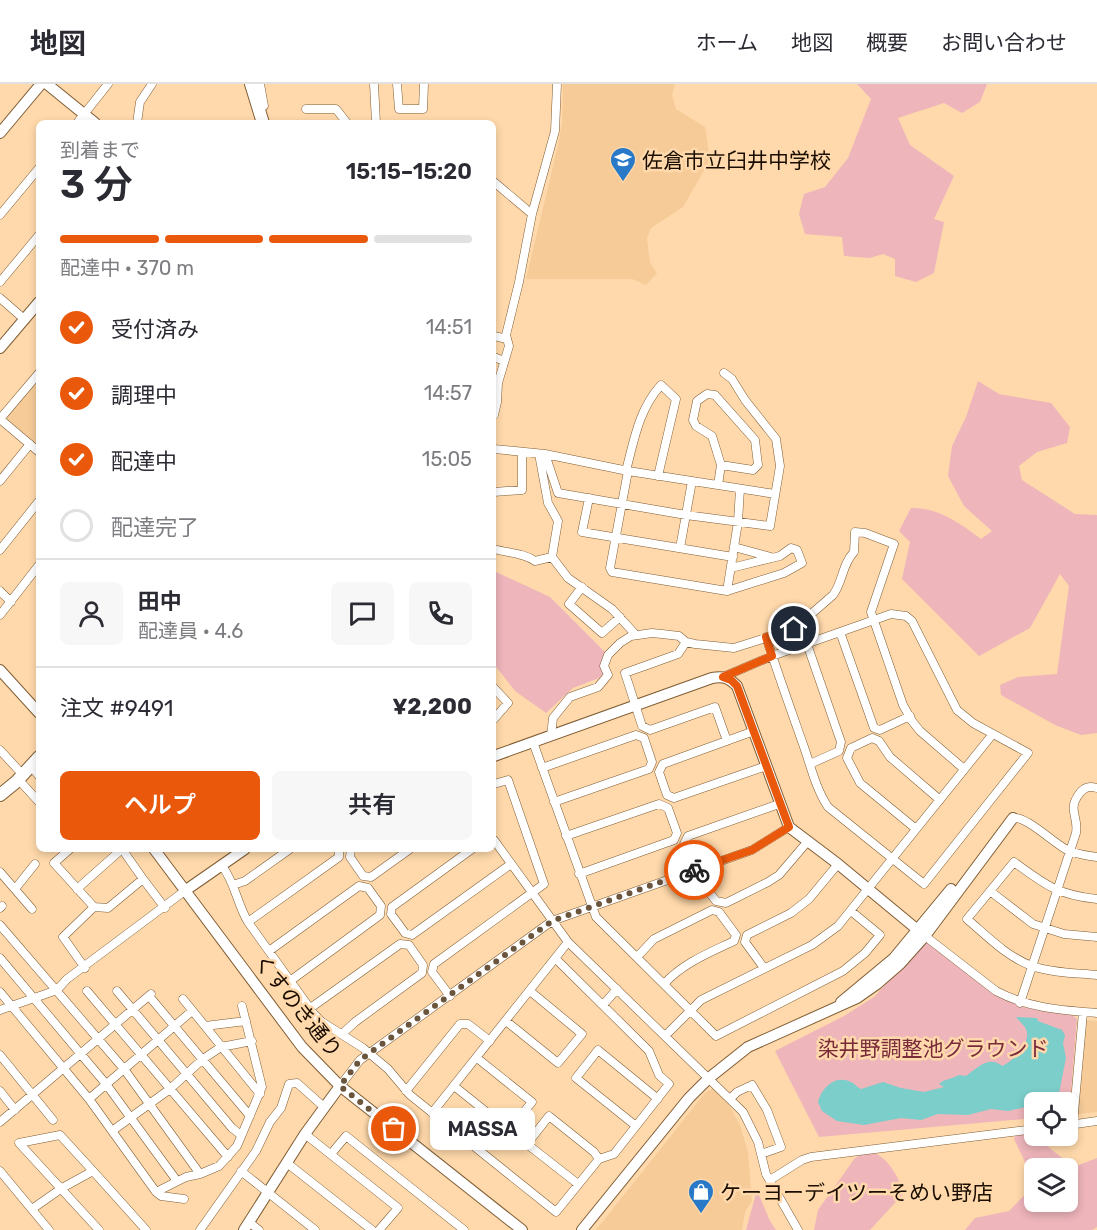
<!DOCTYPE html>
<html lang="ja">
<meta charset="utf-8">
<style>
body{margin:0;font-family:Rubik,"Noto Sans JP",sans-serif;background:#f7f7f7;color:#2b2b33;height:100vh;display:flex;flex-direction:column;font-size:22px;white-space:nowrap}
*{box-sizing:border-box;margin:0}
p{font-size:20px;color:#7c7c81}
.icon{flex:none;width:33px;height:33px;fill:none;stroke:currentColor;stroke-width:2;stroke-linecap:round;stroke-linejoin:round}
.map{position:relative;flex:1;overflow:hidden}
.sheet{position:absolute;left:36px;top:36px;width:460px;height:732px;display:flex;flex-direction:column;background:#fff;border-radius:9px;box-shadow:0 3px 9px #0003}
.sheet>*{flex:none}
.buttons{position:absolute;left:1024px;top:1008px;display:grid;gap:12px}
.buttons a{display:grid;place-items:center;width:54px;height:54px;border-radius:9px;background:#fff;box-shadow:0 3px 9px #0003;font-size:30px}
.pin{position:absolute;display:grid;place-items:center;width:51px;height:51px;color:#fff;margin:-26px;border:3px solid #fff;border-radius:50%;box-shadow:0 2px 6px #0007}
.courier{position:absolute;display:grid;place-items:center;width:60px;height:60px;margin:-30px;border:4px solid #ea580c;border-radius:50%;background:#fff;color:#222;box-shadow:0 2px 8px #0007}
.bubble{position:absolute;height:42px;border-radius:9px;background:#fff;box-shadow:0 3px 9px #0003;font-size:20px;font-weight:600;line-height:42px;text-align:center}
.summary em{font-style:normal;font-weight:600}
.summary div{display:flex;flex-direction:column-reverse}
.summary{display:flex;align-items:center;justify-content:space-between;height:102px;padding:0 24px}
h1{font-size:39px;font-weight:600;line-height:45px}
.bar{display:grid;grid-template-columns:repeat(4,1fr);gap:9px 6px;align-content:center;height:72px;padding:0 24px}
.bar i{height:8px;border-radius:4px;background:#e1e1e2}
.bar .current{background:#ea580c}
.bar p{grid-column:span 4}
.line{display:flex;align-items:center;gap:15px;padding:0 24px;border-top:2px solid #e1e1e2}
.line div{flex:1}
.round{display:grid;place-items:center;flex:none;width:63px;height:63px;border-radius:9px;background:#f7f7f7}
ol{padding:0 24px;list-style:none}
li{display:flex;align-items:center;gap:18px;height:66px}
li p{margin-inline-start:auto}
li .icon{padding:6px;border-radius:50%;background:#ea580c;color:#fff;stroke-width:4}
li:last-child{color:#7c7c81}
li i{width:33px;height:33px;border:3px solid #e1e1e2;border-radius:50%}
.primary-button{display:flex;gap:12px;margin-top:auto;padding:12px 24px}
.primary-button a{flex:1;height:69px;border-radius:9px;background:#ea580c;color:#fff;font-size:24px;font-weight:600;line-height:69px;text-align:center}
.primary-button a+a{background:#f7f7f7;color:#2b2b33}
header{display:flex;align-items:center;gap:36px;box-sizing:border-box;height:84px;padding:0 30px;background:#fff;border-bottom:2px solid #e1e1e2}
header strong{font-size:28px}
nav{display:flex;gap:33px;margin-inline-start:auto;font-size:21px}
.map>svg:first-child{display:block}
</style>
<header>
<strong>地図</strong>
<nav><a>ホーム</a><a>地図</a><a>概要</a><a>お問い合わせ</a></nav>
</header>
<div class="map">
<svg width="1097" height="1146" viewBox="0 0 1097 1146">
<rect width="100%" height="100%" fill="#ffd9ab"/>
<path fill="#f6cb98" d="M563 0H675L672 11 676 25 705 43 710 76 683 123 651 144 647 154 650 179 657 189 646 201 632 195H526L558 61 562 38Z
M39 296V362L6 334Z
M1085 936 1097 937V1028L1078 1030Z
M714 1003 730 1023 740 1041 748 1068 752 1117 745 1128 742 1146H596L704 1010Z"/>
<path fill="#eeb5bb" d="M857 0H987L980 18 962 29 944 19 898 34 910 61 954 92 934 135 944 138 934 189 916 198 895 192V175L883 170 870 174 844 172 842 153 805 150 799 130 804 110 825 103 848 74 871 15Z
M978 297 999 310 1051 319 1070 343 1067 359 1037 368 1019 382 1022 396 1075 430 1097 431V649L1081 651 1055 641 1001 611 1000 601 1018 593 1057 590 1069 502 1060 490 1030 544 979 572 902 495 910 458 899 447 911 424C938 423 961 440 981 455L992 447 964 422 948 392 952 362 966 333Z
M494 487 550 513 604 567 608 585 599 594 573 604 546 629 515 607 494 580Z
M925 857 993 910 1022 923 1071 930 1077 935 1069 1031 1068 1018H1035V1034L819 1053 775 967 844 932 874 913Z
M1028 1047 1066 1077 1076 1082 1097 1074V1143L1092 1146H965L975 1134 1009 1127 1035 1100V1118H1068V1084H1035V1099L1014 1055 1016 1050Z
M868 1067C889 1072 895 1090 905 1108L870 1146H814L818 1126 855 1074Z
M757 1106 770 1137 776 1146H746Z"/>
<path fill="#7cceca" d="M1016 933 1037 934 1038 937 1062 946 1065 951 1063 959 1066 974 1058 1014 1052 1018H1035V1021L1008 1027 991 1025 968 1031 938 1030 921 1036 901 1034 864 1041 837 1037 822 1027 818 1018C822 1003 836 989 853 999 856 1001 858 1004 861 1005L883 998 901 1004 924 1008 944 1003 939 1000C944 995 952 995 959 991L966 992C977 984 989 971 1002 982 1013 977 1032 959 1026 945 1024 941 1019 937 1016 933Z"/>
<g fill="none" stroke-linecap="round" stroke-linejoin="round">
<defs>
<path id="street" d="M374 0 376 39
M397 0 399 25H423L424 0
M258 24 264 22 260 0
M306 25H336L347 39
M77 39 108 0
M137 39 140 18 152 0
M494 98 532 130
M0 131 39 84
M0 198 39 151
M0 214 24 235
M494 252 507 255
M494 273 504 277
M494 331 497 318 498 299 509 262 506 251 519 198 532 130 555 47 557 0
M0 335 39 289
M0 335 39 368
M494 365 545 370 628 387 775 410
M539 370 548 419 558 437 552 473 568 494 612 525 636 551
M545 370 558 409 686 431 770 442 780 382 776 355 745 316 732 295 724 289
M626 387C634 356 639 325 661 301L676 315 658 392
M628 387 610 484 612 488 727 507 784 489 802 479 797 466 791 464 780 472 731 484
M0 397 30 360
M718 401 721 381 712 352 696 342 693 336 697 317 707 310 715 311 755 356 758 381 753 386 721 381
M494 408 522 406V368
M589 414 582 448 733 473
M734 463 771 473
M680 464 692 397
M494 465C508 469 524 469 535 477L552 473
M0 466 39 417
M582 503 569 520 602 549 620 533
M0 507 11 518
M727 507 738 438 740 405
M0 531 39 481
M840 548 874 644 880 646 910 632
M686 558 678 570 625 589 642 642 650 646 715 623 727 657
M807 560 841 658 839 667 810 680
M723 593 772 572 891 530 906 532 912 537 957 626 973 639 1028 669 924 800 828 723C816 705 811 683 804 663 791 626 778 590 766 553
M494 604 508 619 494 635
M754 647 663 680 659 688 667 711 674 714 766 682
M551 652 553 634 570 613 598 603 608 591 604 582 608 571 620 559 631 552 652 549 662 550 679 552 686 558 695 560 734 564 794 545 833 511C843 498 842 480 854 468L855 448 865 449 894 460 871 528 903 621 912 637 920 647 964 685
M533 658 596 833 716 952 843 887 865 869 880 851 851 827
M0 666 23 691
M31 682 39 692
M542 684 636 651 644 654 652 678 649 685 554 718
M18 695 39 718
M779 720 688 752 684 760 693 787 716 817 726 819 768 798 779 791 808 757
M1013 734C1027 732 1054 760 1069 767 1078 770 1088 772 1097 773
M916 745 860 699 847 674 851 664 872 654 879 657 890 673 940 716
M566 752 659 720 668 724 677 749 674 756 579 790
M494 756 568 858 743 1028 758 1058 766 1090 798 1146
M70 765 54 779 94 823 63 853 85 884
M122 765 143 795
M351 765 350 773 363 792 371 793 410 765
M472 765 392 823 391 830 405 849 412 851 511 780
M222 782C235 798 237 820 248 838L314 930 322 938 363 964 388 985 410 1011 556 1128 599 1075 614 1070 669 1000 659 991 649 967 556 875
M0 788 32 825
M233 801 245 797 290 765
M15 805 35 780
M77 805 122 765
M990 807 1033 840 1064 850 1097 853
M1097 815C1058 811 1045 801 1014 778L967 835C987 852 1007 873 1032 882 1052 889 1076 889 1097 891
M94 823 108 824 143 795 165 824
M0 824 2 822
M248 838 339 773V765
M0 841 124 985 200 1090
M925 852 996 907C1028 924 1061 926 1097 929
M269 867 359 802 368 804 381 822 380 831 290 897
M637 873 654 855 712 826 719 828 736 851 734 857C709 869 683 879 664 900
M0 874 106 1000 177 1097
M764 884 745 858 747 851 791 829 809 815 838 780
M87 907 228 1073
M117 907 232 1044 241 1051
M0 908 89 1015 156 1108
M149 912 250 1032
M450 912 432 888 434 880 544 800 508 696 494 700
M183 915 260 1010
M1020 919 1076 749C1079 732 1067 727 1079 710 1084 703 1089 702 1097 704
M603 921 617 905
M309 925 400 860 409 861 423 881 422 889 355 938 342 950
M0 926 57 906 67 895 186 806
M506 937 558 979 582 950 530 907
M205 942 246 937
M665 952 701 916 812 861 838 842 992 651
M0 971 53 1036
M340 1002 360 976 552 837 752 766 789 743
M454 1002 509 1046 532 1018 477 974
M0 1007 15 1026
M406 1007 460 940H468L490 957
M89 1015 192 927
M730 1015 737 1008 752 1001 767 1026 781 1063 761 1070
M432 1029 568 858
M0 1038 151 910
M1073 1040 1083 928
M1069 1041 1097 1037
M636 1042 576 994 598 966 658 1015
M112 1047 170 1005 203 975 221 963 252 957
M305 1050 398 1124 379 1146
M331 1070 346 1052 464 1146
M287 1079 372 1146
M0 1087 49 1146
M93 1087 60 1051 19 1059 99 1146
M241 1087 315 1146
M770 1096 802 1076 811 1073 1035 1045
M578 1100 527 1060 549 1032 594 1068 599 1075
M184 1115 161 1112 156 1108 186 1093 200 1090 219 1082 237 1062 262 1003 242 922
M32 1125 62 1104 93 1087 146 1146
M249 1138 259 1146
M200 1146 256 1067 270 1038 281 1024 289 1000 297 999 324 1023"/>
<path id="secondary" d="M47 0 95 39
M0 49 41 0
M0 264 39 218
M0 586 39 629
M494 672 712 594C724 592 729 594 737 602L789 743 838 780 925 852
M154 765 302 963 340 1002 522 1146
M186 806 245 765
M841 918 894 874 951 805
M244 1146 305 1050 340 1002
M582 1146 689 1014 709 994 748 963 857 914 877 900 900 880 925 852 1013 734"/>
<path id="primary" d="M251 0 263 39
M0 711 16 698 39 673"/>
</defs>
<use href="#street" stroke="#7f5d34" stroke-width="9"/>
<use href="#secondary" stroke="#7f5d34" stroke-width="12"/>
<use href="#primary" stroke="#7f5d34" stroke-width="14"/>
<use href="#street" stroke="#fff" stroke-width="8"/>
<use href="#secondary" stroke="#fff" stroke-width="10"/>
<use href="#primary" stroke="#fff" stroke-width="12"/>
</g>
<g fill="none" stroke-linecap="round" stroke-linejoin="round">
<path stroke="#6a543c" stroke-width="6" stroke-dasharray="0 10.8" d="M394 1045 340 1002 360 976 552 837 694 786"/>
<path stroke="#ea580c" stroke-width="8" d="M694 786 752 766 789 743 737 602 731 596 723 593 772 572 766 553 794 545"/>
</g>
<defs>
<symbol id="school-pin" viewBox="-11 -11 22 30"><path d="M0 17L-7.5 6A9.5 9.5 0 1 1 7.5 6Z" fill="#2879c8" stroke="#ffd9ab"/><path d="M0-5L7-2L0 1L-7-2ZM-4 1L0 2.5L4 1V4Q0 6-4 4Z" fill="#fff"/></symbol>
<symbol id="shop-pin" viewBox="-11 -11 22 30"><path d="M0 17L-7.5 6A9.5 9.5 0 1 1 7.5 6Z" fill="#2879c8" stroke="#ffd9ab"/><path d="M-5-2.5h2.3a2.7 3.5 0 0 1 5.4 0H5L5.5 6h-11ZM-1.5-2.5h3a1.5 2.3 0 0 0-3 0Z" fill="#fff"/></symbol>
</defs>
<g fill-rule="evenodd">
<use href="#school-pin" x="608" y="61" width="30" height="40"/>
<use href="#shop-pin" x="686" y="1093" width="30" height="40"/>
</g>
<g text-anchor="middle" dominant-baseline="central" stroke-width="5" stroke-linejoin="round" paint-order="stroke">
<g font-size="21" fill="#1a0d00" stroke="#ffd9ab" text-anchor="start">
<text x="642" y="76">佐倉市立臼井中学校</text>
<text x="720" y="1108">ケーヨーデイツーそめい野店</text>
</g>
<g font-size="21" fill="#1a0d00" stroke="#ffd9ab">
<text transform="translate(298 922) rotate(51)">くすのき通り</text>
</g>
<g font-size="21" fill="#7a2b3b" stroke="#ffd9ab">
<text x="933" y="964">染井野調整池グラウンド</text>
</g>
</g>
</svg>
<div class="buttons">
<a><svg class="icon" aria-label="locate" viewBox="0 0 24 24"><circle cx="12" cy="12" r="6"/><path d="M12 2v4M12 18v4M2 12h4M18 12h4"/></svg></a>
<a><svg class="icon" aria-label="layers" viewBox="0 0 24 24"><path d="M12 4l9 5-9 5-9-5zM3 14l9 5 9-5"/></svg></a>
</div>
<div class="pin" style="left:394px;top:1045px;background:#ea580c"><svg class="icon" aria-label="bag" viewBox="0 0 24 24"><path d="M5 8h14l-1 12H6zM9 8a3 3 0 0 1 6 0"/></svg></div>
<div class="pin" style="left:794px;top:545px;background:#1f2937"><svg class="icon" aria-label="home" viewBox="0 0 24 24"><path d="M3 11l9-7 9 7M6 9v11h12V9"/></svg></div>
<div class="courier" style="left:694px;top:786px"><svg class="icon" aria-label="bike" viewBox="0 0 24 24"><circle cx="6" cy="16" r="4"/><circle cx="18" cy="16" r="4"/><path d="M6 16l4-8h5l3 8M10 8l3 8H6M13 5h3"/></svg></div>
<div class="bubble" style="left:430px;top:1024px;width:105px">MASSA</div>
<section class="sheet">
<div class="summary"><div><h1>3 分</h1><p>到着まで</p></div><em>15:15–15:20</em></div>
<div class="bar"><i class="current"></i><i class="current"></i><i class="current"></i><i></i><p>配達中 · 370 m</p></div>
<ol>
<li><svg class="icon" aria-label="check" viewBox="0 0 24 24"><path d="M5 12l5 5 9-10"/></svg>受付済み<p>14:51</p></li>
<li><svg class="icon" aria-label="check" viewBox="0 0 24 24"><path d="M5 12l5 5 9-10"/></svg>調理中<p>14:57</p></li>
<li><svg class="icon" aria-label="check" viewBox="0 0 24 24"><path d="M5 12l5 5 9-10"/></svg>配達中<p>15:05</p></li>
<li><i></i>配達完了</li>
</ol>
<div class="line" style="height:108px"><a class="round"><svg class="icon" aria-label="person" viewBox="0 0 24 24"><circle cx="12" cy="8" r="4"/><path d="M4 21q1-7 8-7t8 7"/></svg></a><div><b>田中</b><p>配達員 · 4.6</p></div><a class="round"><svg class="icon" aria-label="chat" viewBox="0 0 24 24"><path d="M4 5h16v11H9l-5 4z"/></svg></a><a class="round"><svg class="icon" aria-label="phone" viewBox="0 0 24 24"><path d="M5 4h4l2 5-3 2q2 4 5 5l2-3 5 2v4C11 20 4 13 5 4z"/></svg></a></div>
<div class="line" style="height:78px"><div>注文 #9491</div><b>¥2,200</b></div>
<div class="primary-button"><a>ヘルプ</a><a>共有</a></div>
</section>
</div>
